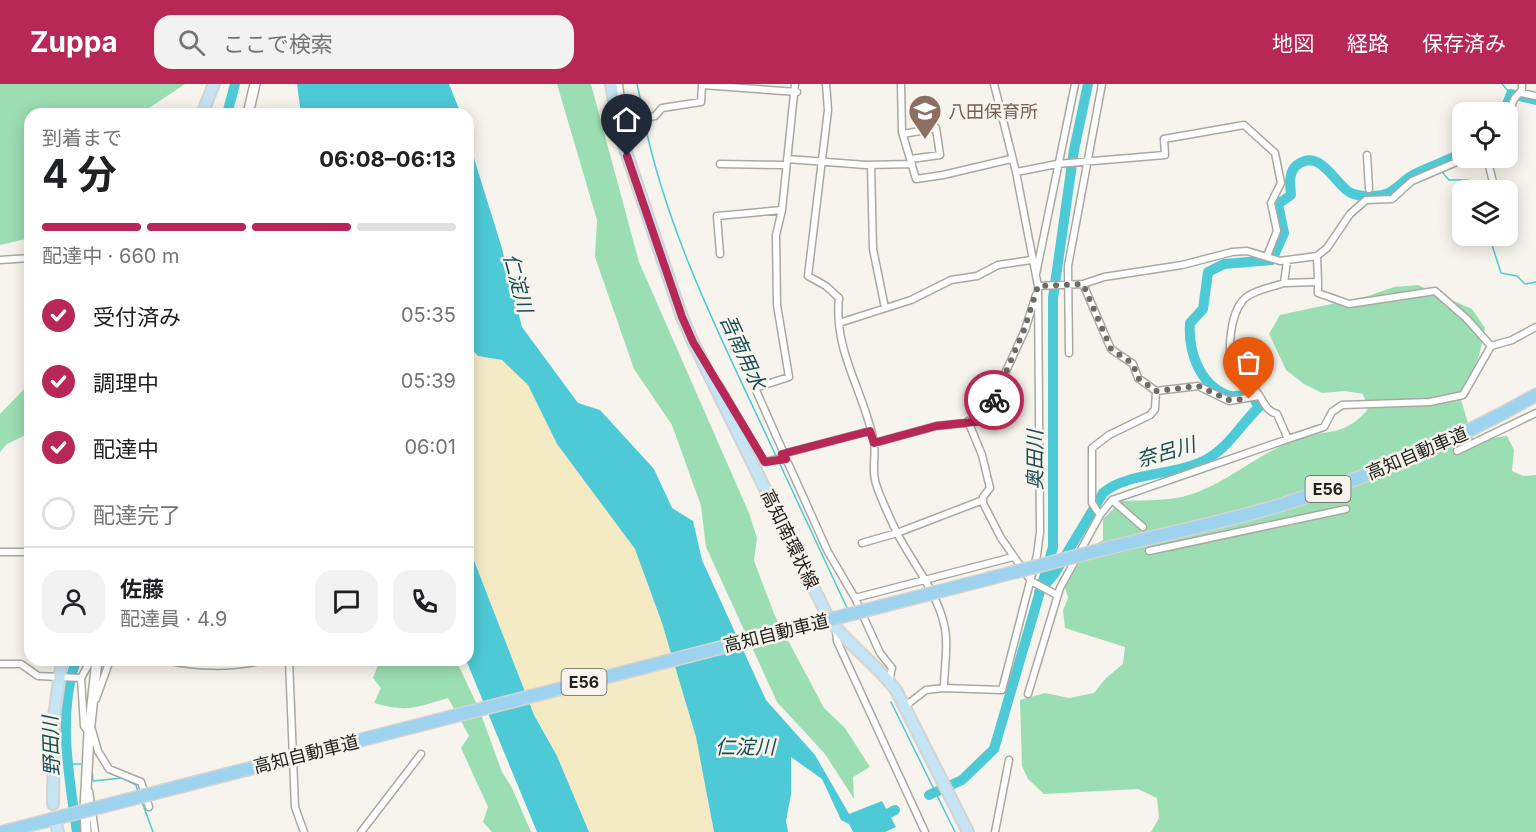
<!DOCTYPE html>
<html lang="ja">
<meta charset="utf-8">
<style>
body{margin:0;font-family:Inter,"Noto Sans JP",sans-serif;background:#f2f2f2;color:#202124;height:100vh;display:flex;flex-direction:column;font-size:22px;white-space:nowrap}
*{box-sizing:border-box;margin:0}
p{font-size:20px;color:#757577}
.icon{flex:none;width:33px;height:33px;fill:none;stroke:currentColor;stroke-width:2;stroke-linecap:round;stroke-linejoin:round}
.map{position:relative;flex:1;overflow:hidden}
.panel{position:absolute;left:24px;top:24px;width:450px;height:558px;display:flex;flex-direction:column;background:#fff;border-radius:18px;box-shadow:0 3px 15px #0003}
.panel>*{flex:none}
.tools{position:absolute;left:1452px;top:18px;display:grid;gap:12px}
.tools a{display:grid;place-items:center;width:66px;height:66px;border-radius:12px;background:#fff;box-shadow:0 3px 15px #0003;font-size:30px}
.pin{position:absolute;display:grid;place-items:center;width:51px;height:51px;color:#fff;margin:-62px -26px;border-radius:50% 50% 50% 0;rotate:-45deg;box-shadow:0 0 6px #0007}
.pin .icon{rotate:45deg}
.courier{position:absolute;display:grid;place-items:center;width:60px;height:60px;margin:-30px;border:4px solid #b72857;border-radius:50%;background:#fff;color:#222;box-shadow:0 2px 8px #0007}
.summary em{font-style:normal;font-weight:700}
.summary div{display:flex;flex-direction:column-reverse}
.summary{display:flex;align-items:center;justify-content:space-between;height:102px;padding:0 18px}
h1{font-size:39px;font-weight:700;line-height:45px}
.bar{display:grid;grid-template-columns:repeat(4,1fr);gap:9px 6px;align-content:center;height:72px;padding:0 18px}
.bar i{height:8px;border-radius:4px;background:#e0e0e0}
.bar .selected{background:#b72857}
.bar p{grid-column:span 4}
.line{display:flex;align-items:center;gap:15px;padding:0 18px;border-top:2px solid #e0e0e0}
.line div{flex:1}
.round{display:grid;place-items:center;flex:none;width:63px;height:63px;border-radius:18px;background:#f2f2f2}
ol{padding:0 18px;list-style:none}
li{display:flex;align-items:center;gap:18px;height:66px}
li p{margin-inline-start:auto}
li .icon{padding:6px;border-radius:50%;background:#b72857;color:#fff;stroke-width:4}
li:last-child{color:#757577}
li i{width:33px;height:33px;border:3px solid #e0e0e0;border-radius:50%}
header{display:flex;align-items:center;gap:36px;box-sizing:border-box;height:84px;padding:0 30px;background:#b72857;color:#fff}
header strong{font-size:28px}
nav{display:flex;gap:33px;margin-inline-start:auto;font-size:21px}
.search{width:420px;height:54px;background:#f2f2f2;display:flex;align-items:center;gap:15px;box-sizing:border-box;padding:0 21px;border-radius:18px;color:#757577;font-size:22px}
.map>svg:first-child{display:block}
</style>
<header>
<strong>Zuppa</strong>
<div class="search"><svg class="icon" aria-label="search" viewBox="0 0 24 24"><circle cx="10" cy="10" r="6"/><path d="M15 15l6 6"/></svg>ここで検索</div>
<nav><a>地図</a><a>経路</a><a>保存済み</a></nav>
</header>
<div class="map">
<svg width="1536" height="748" viewBox="0 0 1536 748">
<rect width="100%" height="100%" fill="#f6f4ec"/>
<path fill="#9cdeb4" d="M0 0H185L140 30H30V154L0 161Z
M557 0H591L639 178 749 429 757 454 754 477 775 532 824 624 845 644 870 683 853 693 854 715 825 670 777 618 706 463 701 422 672 341 634 285 595 173 597 136Z
M1418 201 1472 225 1485 244C1481 267 1475 292 1459 309L1473 356 1507 352 1514 366 1512 387 1523 392 1536 391V748H1151L1159 734 1157 714 1138 705 1044 710 1028 695 1022 682 1020 616 1045 609 1069 614 1094 609 1106 594 1123 580 1125 563 1065 544 1063 526 1068 514 1063 495 1068 476 1103 456V435L1121 417C1139 416 1158 417 1176 414 1219 407 1254 371 1295 356 1325 344 1343 355 1368 325L1363 310 1345 307 1322 309 1304 300 1286 286 1269 250 1280 231 1368 212 1394 203Z
M30 299V349L7 360 0 368V330Z
M380 576H456L479 625 502 688 512 704 531 748H492L483 738 488 723 461 664 469 652 448 614C417 623 407 629 374 619L381 604 373 594Z"/>
<path fill="#f4ebc5" d="M468 261 478 272 502 276 528 301 557 360 635 465 662 539 696 653 714 748H589L557 672 534 631 468 461Z"/>
<path fill="#4ecad6" d="M297 0H449L461 30H301Z
M468 55 501 161 522 243 578 319 600 326 654 385 672 424 693 437 702 476 766 616 815 671 849 730 882 717 896 743 885 748H853L849 740 841 736 822 695 791 673V710L786 737 788 748H714L696 653 662 539 635 465 557 360 528 301 502 276 478 272 468 261Z
M468 461 534 631 557 672 589 748H537L466 576Z"/>
<g fill="none" stroke-linecap="round" stroke-linejoin="round">
<path stroke="#4ecad6" stroke-width="1.5" d="M637 0 644 31
M1502 0 1511 10
M644 36C668 153 726 264 776 372
M1442 88 1449 96H1468L1469 106
M1496 152 1492 161 1501 189 1517 192 1525 200 1536 198
M778 376 847 524
M891 618 955 748
M67 680H84
M92 684 93 697 122 694 136 701 138 708
M142 718 153 748"/>
<path stroke="#4ecad6" stroke-width="10" d="M1504 28 1511 10 1536 16
M227 30 235 0
M1039 508 1055 489 1103 409C1126 388 1177 392 1207 375 1229 363 1241 340 1259 323L1251 310C1244 311 1233 314 1227 311 1199 300 1188 267 1190 239L1203 225 1208 188 1224 180 1272 176 1284 149 1278 120 1291 111C1290 101 1288 88 1297 81 1320 64 1333 97 1349 108 1354 111 1365 113 1372 112 1396 112 1398 98 1415 90 1431 82 1447 77 1462 69
M76 576C57 631 69 692 77 748
M929 711 962 696 994 665 1053 463V214L1074 66 1088 0
M876 736 895 726"/>
<path stroke="#cccac3" stroke-width="6" stroke-dasharray="6 3" stroke-linecap="butt" d="M1143 443 1149 467"/>
<defs>
<path id="street" d="M619 0 623 34 628 38 655 32 662 24 701 18 702 1 797 8
M826 0 828 26 808 192 826 202 839 214C833 267 865 309 874 359 876 371 872 384 875 396 877 407 891 436 896 447 911 477 936 506 944 540 949 560 944 583 944 604L926 606 904 623
M901 0 902 48 916 95 943 91 1011 75
M1521 9 1536 12
M1508 32 1514 15 1522 6V0
M903 50 936 44 940 71 911 75
M1367 71 1369 105
M1487 74 1495 106
M787 75 866 81 912 80
M720 80 786 81
M871 81 873 165 885 224
M1016 88 1057 80 1165 71 1164 55 1244 41 1275 69 1281 99 1271 119 1277 147 1267 172
M720 170 717 132 782 126
M0 176 30 174
M1036 190 1075 0
M1318 198V209L1349 220 1435 207 1467 235 1491 262 1512 256 1536 243
M1284 199 1318 198 1317 172
M1083 200 1111 265 1133 280 1138 294 1156 307 1198 302 1229 317 1259 312
M1038 202 1083 200 1104 193 1182 181 1232 168 1247 167 1280 177 1317 172 1327 164 1350 130 1366 116 1392 115 1412 97 1466 74
M839 239 911 216 951 196 977 192 998 181 1031 176
M1069 269 1068 182 1102 0
M719 301 763 376 765 378 783 374 788 379 828 468 855 514 880 569 892 584 889 597
M968 337 982 371 990 404 983 413V419L1001 454 1031 497 1057 511
M1288 355 1324 343 1332 328 1342 321 1430 318 1463 311 1491 262
M874 359 936 342 983 337 1025 246 1036 211
M1457 367 1536 329
M782 370 870 347
M786 374 755 304 789 293 777 221 776 151 782 126 795 0
M1112 416 1143 443
M1100 431 1092 419V364L1109 351 1150 331 1155 325 1156 307
M862 459 897 449 983 416
M1149 467 1346 425
M0 468H30
M855 514 1013 473
M836 546 837 557 925 748
M164 576C200 583 230 584 265 576
M289 576 295 723 304 748
M0 580H21L38 592 81 594
M944 604 1002 606 1037 471 1040 448 1038 202 1016 88 994 0
M1028 610 1060 504 1100 431 1112 416 1288 355 1277 330C1264 326 1264 316 1256 307 1249 301 1239 298 1235 290 1225 272 1230 223 1248 212 1258 205 1273 203 1284 199L1287 177
M96 615 110 576
M92 646 98 667 109 685 141 698 149 723
M89 649 84 642 81 594 91 576
M89 707 95 748
M361 748 421 670
M995 748 1009 676"/>
<path id="secondary" d="M248 30 255 0
M86 748 85 725 89 649 97 576"/>
<path id="primary" d="M611 0 620 50 682 233 693 258 826 529C845 561 877 578 897 608L968 748
M202 30 214 0
M53 720 54 632 62 576
M56 739 58 748"/>
<path id="highway" d="M1108 464C1165 450 1224 438 1281 421 1369 393 1455 357 1536 311
M3 748 61 733"/>
</defs>
<use href="#street" stroke="#aaa9a1" stroke-width="9"/>
<use href="#secondary" stroke="#aaa9a1" stroke-width="12"/>
<use href="#primary" stroke="#d3d3d2" stroke-width="14"/>
<use href="#highway" stroke="#d3d3d2" stroke-width="15"/>
<use href="#street" stroke="#fff" stroke-width="6"/>
<use href="#secondary" stroke="#fff" stroke-width="9"/>
<use href="#primary" stroke="#c5e5f5" stroke-width="10"/>
<use href="#highway" stroke="#9ed3ef" stroke-width="12"/>
<defs>
<path id="highway-bridge" d="M61 733 1108 464"/>
</defs>
<use href="#highway-bridge" stroke="#d3d3d2" stroke-width="15" stroke-linecap="butt"/>
<use href="#highway-bridge" stroke="#9ed3ef" stroke-width="12"/>
</g>
<g fill="none" stroke-linecap="round" stroke-linejoin="round">
<path stroke="#6c6b66" stroke-width="6" stroke-dasharray="0 10.8" d="M994 316 1024 246 1038 202 1083 200 1111 265 1133 280 1138 294 1156 307 1198 302 1229 316 1249 315"/>
<path stroke="#b72857" stroke-width="8" d="M627 72 682 233 693 258 765 378 786 375 782 370 870 347 874 359 936 342 983 337 994 316"/>
</g>
<defs>
<symbol id="school-pin" viewBox="-11 -11 22 30"><path d="M0 17L-7.5 6A9.5 9.5 0 1 1 7.5 6Z" fill="#8d6e63" stroke="#f6f4ec"/><path d="M0-5L7-2L0 1L-7-2ZM-4 1L0 2.5L4 1V4Q0 6-4 4Z" fill="#fff"/></symbol>
</defs>
<g fill-rule="evenodd">
<use href="#school-pin" x="906" y="8" width="38" height="52"/>
</g>
<g text-anchor="middle" dominant-baseline="central" stroke-width="5" stroke-linejoin="round" paint-order="stroke">
<g fill="#f6f4ec" stroke="#62605c" stroke-width="1.5">
<rect x="1305.5" y="392" width="45" height="26" rx="4.5"/>
<rect x="561.5" y="585" width="45" height="26" rx="4.5"/>
</g>
<g font-size="16" font-weight="bold" fill="#22211e">
<text x="1328" y="405">E56</text>
<text x="584" y="598">E56</text>
</g>
<g font-size="18" fill="#785e54" stroke="#f6f4ec" text-anchor="start">
<text x="948" y="27">八田保育所</text>
</g>
<g font-size="18" fill="#22211e" stroke="#f6f4ec">
<text transform="translate(1417 369) rotate(-23)">高知自動車道</text>
<text transform="translate(790 455) rotate(64)">高知南環状線</text>
<text transform="translate(776 549) rotate(-14)">高知自動車道</text>
<text transform="translate(306 670) rotate(-14)">高知自動車道</text>
</g>
<g font-size="20" font-style="italic" fill="#174d52" stroke="#f6f4ec">
<text transform="translate(518 199) rotate(75)">仁淀川</text>
<text transform="translate(743 268) rotate(65)">吾南用水</text>
<text transform="translate(1166 368) rotate(-16)">奈呂川</text>
<text transform="translate(1035 376) rotate(-90)">奥田川</text>
<text transform="translate(51 662) rotate(-92)">野田川</text>
<text x="745" y="663">仁淀川</text>
</g>
</g>
</svg>
<div class="tools">
<a><svg class="icon" aria-label="locate" viewBox="0 0 24 24"><circle cx="12" cy="12" r="6"/><path d="M12 2v4M12 18v4M2 12h4M18 12h4"/></svg></a>
<a><svg class="icon" aria-label="layers" viewBox="0 0 24 24"><path d="M12 4l9 5-9 5-9-5zM3 14l9 5 9-5"/></svg></a>
</div>
<div class="pin" style="left:1249px;top:315px;background:#ea580c"><svg class="icon" aria-label="bag" viewBox="0 0 24 24"><path d="M5 8h14l-1 12H6zM9 8a3 3 0 0 1 6 0"/></svg></div>
<div class="pin" style="left:627px;top:72px;background:#1f2937"><svg class="icon" aria-label="home" viewBox="0 0 24 24"><path d="M3 11l9-7 9 7M6 9v11h12V9"/></svg></div>
<div class="courier" style="left:994px;top:316px"><svg class="icon" aria-label="bike" viewBox="0 0 24 24"><circle cx="6" cy="16" r="4"/><circle cx="18" cy="16" r="4"/><path d="M6 16l4-8h5l3 8M10 8l3 8H6M13 5h3"/></svg></div>
<section class="panel">
<div class="summary"><div><h1>4 分</h1><p>到着まで</p></div><em>06:08–06:13</em></div>
<div class="bar"><i class="selected"></i><i class="selected"></i><i class="selected"></i><i></i><p>配達中 · 660 m</p></div>
<ol>
<li><svg class="icon" aria-label="check" viewBox="0 0 24 24"><path d="M5 12l5 5 9-10"/></svg>受付済み<p>05:35</p></li>
<li><svg class="icon" aria-label="check" viewBox="0 0 24 24"><path d="M5 12l5 5 9-10"/></svg>調理中<p>05:39</p></li>
<li><svg class="icon" aria-label="check" viewBox="0 0 24 24"><path d="M5 12l5 5 9-10"/></svg>配達中<p>06:01</p></li>
<li><i></i>配達完了</li>
</ol>
<div class="line" style="height:108px"><a class="round"><svg class="icon" aria-label="person" viewBox="0 0 24 24"><circle cx="12" cy="8" r="4"/><path d="M4 21q1-7 8-7t8 7"/></svg></a><div><b>佐藤</b><p>配達員 · 4.9</p></div><a class="round"><svg class="icon" aria-label="chat" viewBox="0 0 24 24"><path d="M4 5h16v11H9l-5 4z"/></svg></a><a class="round"><svg class="icon" aria-label="phone" viewBox="0 0 24 24"><path d="M5 4h4l2 5-3 2q2 4 5 5l2-3 5 2v4C11 20 4 13 5 4z"/></svg></a></div>
</section>
</div>
